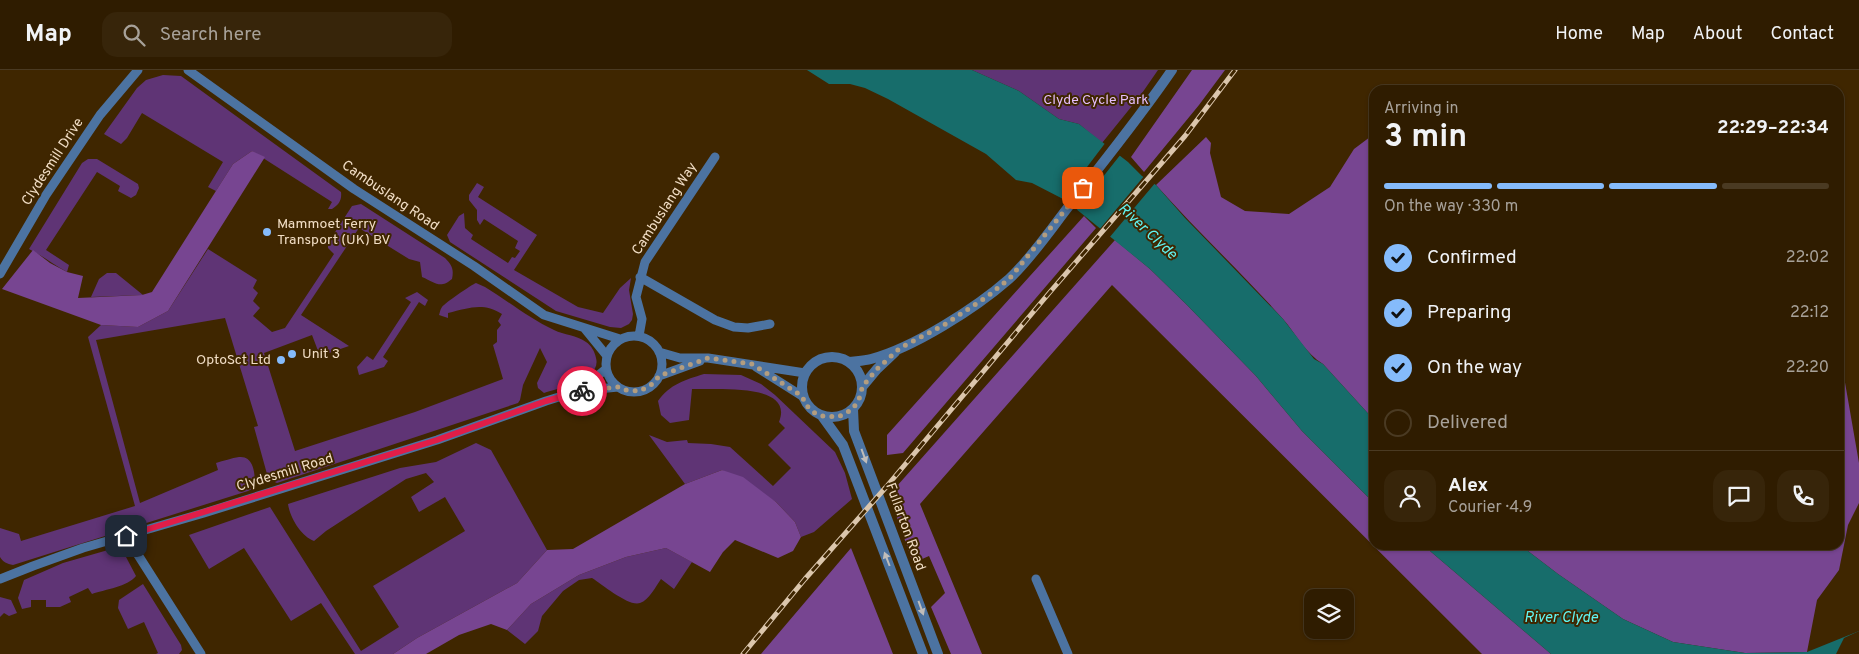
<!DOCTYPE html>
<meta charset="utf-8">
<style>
body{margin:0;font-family:Overpass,sans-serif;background:#37250a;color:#f1f3f6;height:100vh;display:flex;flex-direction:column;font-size:19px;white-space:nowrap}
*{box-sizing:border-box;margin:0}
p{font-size:16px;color:#a7a199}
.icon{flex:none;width:28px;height:28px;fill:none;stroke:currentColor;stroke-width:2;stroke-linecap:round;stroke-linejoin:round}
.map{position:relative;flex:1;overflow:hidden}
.panel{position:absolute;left:1369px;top:15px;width:475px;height:465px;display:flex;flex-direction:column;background:#2f1c00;border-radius:15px;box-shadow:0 1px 4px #0004,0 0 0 1px #4a3a22}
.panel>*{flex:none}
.buttons{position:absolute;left:1304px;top:519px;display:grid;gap:10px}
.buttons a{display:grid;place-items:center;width:50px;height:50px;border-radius:10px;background:#2f1c00;box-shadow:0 1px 4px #0004,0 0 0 1px #4a3a22;font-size:25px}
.pin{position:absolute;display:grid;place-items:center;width:42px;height:42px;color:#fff;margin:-21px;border-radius:10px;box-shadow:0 2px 8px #0006}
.courier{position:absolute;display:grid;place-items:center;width:50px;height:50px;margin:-25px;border:4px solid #e11d48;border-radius:50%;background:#fff;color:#222;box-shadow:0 1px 6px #0007}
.summary em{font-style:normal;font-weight:700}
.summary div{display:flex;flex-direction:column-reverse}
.summary{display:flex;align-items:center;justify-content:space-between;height:85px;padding:0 15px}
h1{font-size:32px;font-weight:700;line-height:38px}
.bar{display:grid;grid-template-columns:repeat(4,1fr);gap:8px 5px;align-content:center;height:60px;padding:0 15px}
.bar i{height:6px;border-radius:4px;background:#4a3a22}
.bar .selected{background:#85bbfb}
.bar p{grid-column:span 4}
.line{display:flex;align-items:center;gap:12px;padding:0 15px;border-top:1px solid #4a3a22}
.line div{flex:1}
.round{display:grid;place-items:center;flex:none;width:52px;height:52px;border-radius:15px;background:#37250a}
ol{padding:0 15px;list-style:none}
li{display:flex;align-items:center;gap:15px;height:55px}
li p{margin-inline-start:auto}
li .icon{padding:5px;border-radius:50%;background:#85bbfb;color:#111;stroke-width:4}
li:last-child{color:#a7a199}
li i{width:28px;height:28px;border:2px solid #4a3a22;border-radius:50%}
header{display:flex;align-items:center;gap:30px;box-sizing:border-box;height:70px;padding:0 25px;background:#2f1c00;border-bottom:1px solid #4a3a22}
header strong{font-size:24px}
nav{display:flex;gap:28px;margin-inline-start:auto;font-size:18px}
.search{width:350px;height:45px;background:#37250a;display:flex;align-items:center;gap:12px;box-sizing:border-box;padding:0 18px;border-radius:15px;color:#a7a199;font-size:19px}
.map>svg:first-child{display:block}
</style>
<header>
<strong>Map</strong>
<div class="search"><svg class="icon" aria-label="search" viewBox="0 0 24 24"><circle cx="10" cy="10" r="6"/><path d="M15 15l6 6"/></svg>Search here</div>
<nav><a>Home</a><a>Map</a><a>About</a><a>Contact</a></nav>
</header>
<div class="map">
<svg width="1859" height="584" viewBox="0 0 1859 584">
<rect width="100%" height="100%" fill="#3f2600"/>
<path fill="#5f3475" d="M972 0H1158L1140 26 1102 73 1079 54 1059 49 1019 21Z
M163 5 181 6 341 122C342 130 339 135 332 139H328L332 132 252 81 233 94 216 121 208 117 223 92 142 43 127 68 121 74 104 64 137 18 146 10Z
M88 89H97L138 114 139 118 136 125 131 128 118 121 120 116 97 102 46 180 69 195 67 202C54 195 43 186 29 179L82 93Z
M477 113 484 117 478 127 537 165 514 200 578 237 603 243 620 218 631 208 629 220 633 244 632 250 629 254 621 258 610 257 556 241 450 172 447 165 459 146 464 143 465 158 473 165 471 169 508 193 512 187 515 188 520 181 515 178 518 171 484 149 480 155 477 150V140L469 130V125Z
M361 134 445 188C452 195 454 199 452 209 440 219 436 213 422 207L420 192 409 189 359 158 301 245 349 276 320 286 312 265 264 283 295 381 415 342 503 309 493 275 497 272V260L501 255 498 251 502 244C483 232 469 238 448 243V248L439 245C440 242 440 240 442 237 445 233 471 215 476 213L485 217C508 231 530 249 554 260 564 265 577 265 586 272 591 275 595 282 596 288 602 310 559 318 544 323L538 318 537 313 547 292 540 278 523 315 520 330 518 333 277 413 270 410 267 404 254 357 258 356 225 248 96 270 140 433 218 400 216 393C223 391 232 388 239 387 255 385 256 408 254 418L248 421 13 495C7 494 3 492 0 487V458L19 464 21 471 135 436 88 267 101 255 138 257 168 241 208 179 257 210 253 218 258 223 253 231 260 238 253 246 272 262 285 258 334 184 328 178V173L352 136Z
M107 203H116L143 225 91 227 99 209Z
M417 222 428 230 425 236 419 232 383 287 388 291 384 297 359 305 357 297 367 286 373 290 411 232 405 228Z
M704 304 741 305 761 314 775 325 835 382 845 403 852 429 814 462 801 467 795 452 776 432 722 400 685 414 649 365 667 372 687 370 688 373 711 374 730 377 773 416 791 398 768 375 785 358 779 352C795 312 715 320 692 319L689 350 670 353 661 345 658 331C670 314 685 310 704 304Z
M476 373 491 380 547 480 517 513 417 568 393 584H355L321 533 291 551 244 478 209 499 189 465 270 437 361 581 399 557 373 516 465 461 445 427 419 442 411 427 434 412 426 403 406 409 326 461 314 471C301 466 290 448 288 434L400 398 436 392Z
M666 478 692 492 674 519 661 509C656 516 649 530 640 533 629 537 603 515 592 508L579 510 563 521 542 546 538 561 525 574 507 560 531 534 579 505 626 487Z
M108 480 126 487 136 506C127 517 106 519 92 524L88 518 69 527 71 532 60 537H46V530H31V537L22 539 18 528 24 510 63 493Z
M143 514 181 575 182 580 179 584H156L158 583 144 552 128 559 118 538 119 530Z
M0 527 11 530 17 543 9 546 4 543 0 547Z"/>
<path fill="#774591" d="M1192 0H1225L1199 35 1144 102 1131 87Z
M1374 64V350L1323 294C1306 284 1296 264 1283 249 1242 203 1197 161 1156 115L1206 67 1211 73 1210 83 1221 127 1245 141 1289 144 1330 117 1354 79Z
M252 81 265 87 168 241 138 257 101 255 2 219 33 180 50 193 67 202 83 206 78 228 142 225 152 222 233 94Z
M1084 146 1096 158 903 383 887 385V365Z
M1115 170 1150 199 1187 235 1256 306 1302 361 1374 433V475H1423L1551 584H1482L1112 215 920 434 982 584H951L931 537 945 523 929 486 913 493 889 425Z
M1839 278 1859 393V433L1848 455 1839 500 1817 530 1807 582 1745 583 1673 572 1623 549 1558 504 1520 475H1839Z
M722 400 743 407 776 432 795 452 801 467 793 481 778 488 735 470 723 482 710 502 666 478 626 487 579 505 531 534 507 560 491 554 459 565 426 584H393L417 568 517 513 547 480 573 479 685 414Z
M851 478 893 584H761Z"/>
<path fill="#176d6b" d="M807 0H972L1019 21 1059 49 1079 54 1128 92 1142 106 1156 115 1185 148 1283 249 1314 289 1323 294 1374 350V433L1302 361 1256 306 1187 235 1150 199 1065 130 1032 113 1016 110 986 84 888 29 865 18 850 14H829Z
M1423 475H1520L1558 504 1623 549 1673 572 1745 583 1807 582 1859 561V584H1551Z"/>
<path fill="#3f2600" d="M1106 72 1121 84 1076 141 1062 130Z
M1145 105 1156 112 1109 168 1099 160Z
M1859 561V584H1836L1844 568Z"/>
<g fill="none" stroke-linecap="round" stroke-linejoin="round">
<path stroke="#4c73a1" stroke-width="9" d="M188 0 354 119 474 196 544 245 620 269
M0 204 46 125 100 45 138 0
M640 207 715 250 734 257 748 258 770 254
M585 259 607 286
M639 266 642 249 636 227 645 192 715 87
M606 294a28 28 0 1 1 56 0a28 28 0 1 1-56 0Z
M659 282 680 288H708L805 303
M756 297 802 326
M659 306 700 291
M579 321 606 299
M126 466 201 584
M0 509 33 496 83 478 204 443 437 370 546 331 578 321 618 317
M1036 509 1068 584"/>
<path stroke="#4c73a1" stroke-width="10" d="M802 317a30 30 0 1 1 60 0a30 30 0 1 1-60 0Z
M849 292C856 291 864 291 871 289 913 278 976 238 1009 209 1030 190 1051 159 1069 136 1104 91 1140 47 1172 0
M862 317 877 299 895 282
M853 339 854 361 938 584
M822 346 843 375 923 584"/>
<defs>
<path id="rail" d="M743 584 805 509 887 416 1050 222 1185 66 1235 0"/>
</defs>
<use href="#rail" stroke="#dbc6ac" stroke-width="5"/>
<use href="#rail" stroke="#3f2600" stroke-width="3" stroke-dasharray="9" stroke-linecap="butt"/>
</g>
<defs><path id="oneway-solid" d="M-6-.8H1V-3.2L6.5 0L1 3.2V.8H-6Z" transform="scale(1.25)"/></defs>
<g fill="#c0bdba">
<use href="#oneway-solid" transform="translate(864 386) rotate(70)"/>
<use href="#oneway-solid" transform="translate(887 489) rotate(-111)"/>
<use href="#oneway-solid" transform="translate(921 538) rotate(70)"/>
</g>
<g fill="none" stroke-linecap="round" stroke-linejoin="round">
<path stroke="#b39d7f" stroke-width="5" stroke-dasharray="0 9" d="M582 321 618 317 625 320 640 321 654 313 659 306 708 288 752 294 802 326 806 335 813 342 822 346 838 347 853 339 861 325 862 317 877 299 900 278 944 255 988 226 1010 208 1083 118"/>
<path stroke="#e11d48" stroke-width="6" d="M126 466 437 370 546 331 582 321"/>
</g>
<g fill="#85bbfb" stroke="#3f2600" stroke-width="2">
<circle cx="267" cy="162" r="5"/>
<circle cx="292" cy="284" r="5"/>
<circle cx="281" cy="290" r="5"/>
</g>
<g text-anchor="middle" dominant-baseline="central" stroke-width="4" stroke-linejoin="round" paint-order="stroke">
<g font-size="14" fill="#e6bffd" stroke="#3f2600">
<text x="1096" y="30">Clyde Cycle Park</text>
</g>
<g font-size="14" fill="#f1ddc4" stroke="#3f2600">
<text transform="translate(53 92) rotate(-57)">Clydesmill Drive</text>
<text transform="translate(390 126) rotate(34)">Cambuslang Road</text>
<text transform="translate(665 139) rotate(-57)">Cambuslang Way</text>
<text transform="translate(285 403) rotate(-17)">Clydesmill Road</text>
<text transform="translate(905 457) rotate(70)">Fullarton Road</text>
</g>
<g font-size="14" fill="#f1ddc4" stroke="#3f2600" text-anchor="start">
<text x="277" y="154">Mammoet Ferry<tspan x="277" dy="16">Transport (UK) BV</tspan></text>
<text x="302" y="284">Unit 3</text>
<text x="271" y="290" text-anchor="end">OptoSct Ltd</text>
</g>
<g font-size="15" font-style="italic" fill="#61f6f3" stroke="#3f2600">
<text transform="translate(1147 162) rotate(43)">River Clyde</text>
<text x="1561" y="548">River Clyde</text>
</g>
</g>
</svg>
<div class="buttons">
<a><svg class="icon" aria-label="layers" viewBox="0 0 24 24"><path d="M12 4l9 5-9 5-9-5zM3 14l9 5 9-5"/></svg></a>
</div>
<div class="pin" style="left:1083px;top:118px;background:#ea580c"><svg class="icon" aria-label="bag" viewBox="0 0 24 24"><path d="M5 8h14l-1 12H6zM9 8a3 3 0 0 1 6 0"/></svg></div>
<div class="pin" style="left:126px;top:466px;background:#1f2937"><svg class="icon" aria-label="home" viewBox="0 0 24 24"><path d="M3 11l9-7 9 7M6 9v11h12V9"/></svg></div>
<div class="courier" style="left:582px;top:321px"><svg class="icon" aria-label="bike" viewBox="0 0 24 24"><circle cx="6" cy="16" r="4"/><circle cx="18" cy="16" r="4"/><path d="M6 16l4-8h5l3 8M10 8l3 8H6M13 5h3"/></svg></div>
<section class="panel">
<div class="summary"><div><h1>3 min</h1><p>Arriving in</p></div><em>22:29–22:34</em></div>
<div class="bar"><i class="selected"></i><i class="selected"></i><i class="selected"></i><i></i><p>On the way · 330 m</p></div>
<ol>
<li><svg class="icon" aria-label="check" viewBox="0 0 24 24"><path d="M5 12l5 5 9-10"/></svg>Confirmed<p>22:02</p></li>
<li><svg class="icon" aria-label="check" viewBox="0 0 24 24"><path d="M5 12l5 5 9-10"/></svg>Preparing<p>22:12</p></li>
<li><svg class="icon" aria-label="check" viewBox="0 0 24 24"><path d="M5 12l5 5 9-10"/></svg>On the way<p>22:20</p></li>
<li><i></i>Delivered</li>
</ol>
<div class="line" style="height:90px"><a class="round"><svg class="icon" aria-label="person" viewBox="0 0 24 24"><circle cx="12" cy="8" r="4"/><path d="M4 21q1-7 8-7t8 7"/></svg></a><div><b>Alex</b><p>Courier · 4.9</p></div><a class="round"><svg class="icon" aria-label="chat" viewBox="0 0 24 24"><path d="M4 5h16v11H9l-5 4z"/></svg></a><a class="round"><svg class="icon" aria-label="phone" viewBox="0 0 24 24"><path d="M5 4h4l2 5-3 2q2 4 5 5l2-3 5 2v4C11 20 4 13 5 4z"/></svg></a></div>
</section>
</div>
